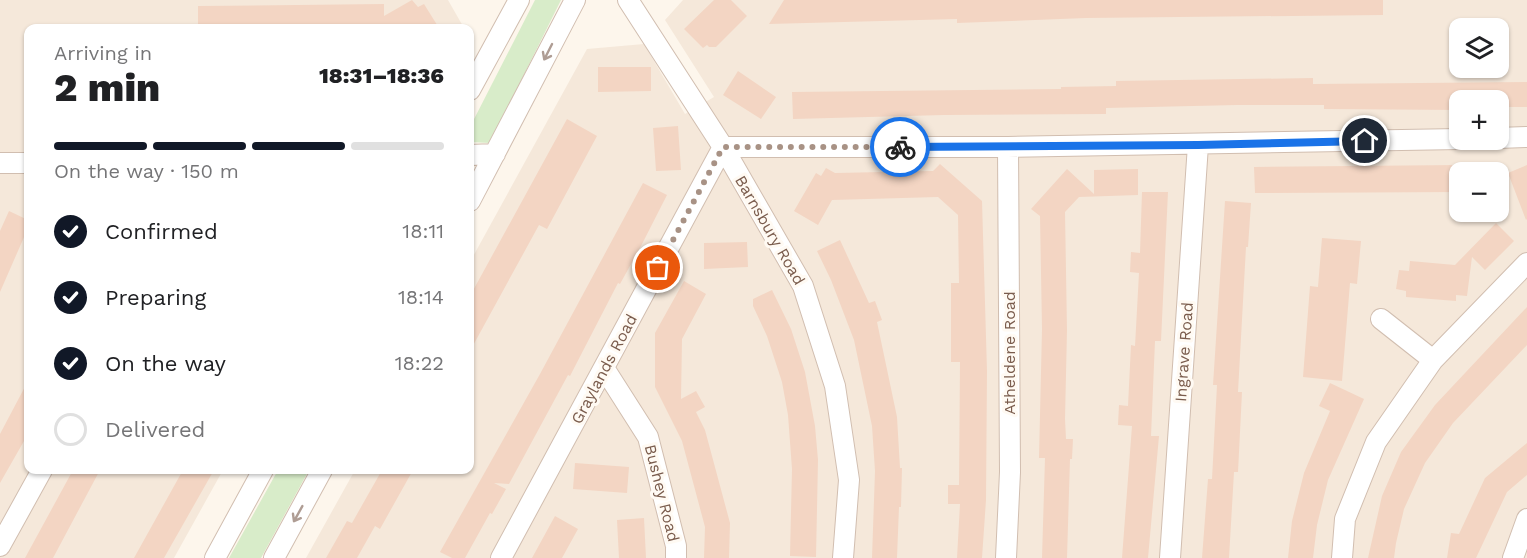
<!DOCTYPE html>
<meta charset="utf-8">
<style>
body{margin:0;font-family:"Work Sans",sans-serif;background:#f2f2f2;color:#202124;height:100vh;display:flex;flex-direction:column;font-size:22px;white-space:nowrap}
*{box-sizing:border-box;margin:0}
p{font-size:20px;color:#757577}
.icon{flex:none;width:33px;height:33px;fill:none;stroke:currentColor;stroke-width:2;stroke-linecap:round;stroke-linejoin:round}
.map{position:relative;flex:1;overflow:hidden}
.panel{position:absolute;left:24px;top:24px;width:450px;height:450px;display:flex;flex-direction:column;background:#fff;border-radius:12px;box-shadow:0 2px 4px #0004}
.panel>*{flex:none}
.buttons{position:absolute;left:1449px;top:18px;display:grid;gap:12px}
.buttons a{display:grid;place-items:center;width:60px;height:60px;border-radius:12px;background:#fff;box-shadow:0 2px 4px #0004;font-size:30px}
.pin{position:absolute;display:grid;place-items:center;width:51px;height:51px;color:#fff;margin:-26px;border:3px solid #fff;border-radius:50%;box-shadow:0 2px 6px #0007}
.courier{position:absolute;display:grid;place-items:center;width:60px;height:60px;margin:-30px;border:4px solid #1a73e8;border-radius:50%;background:#fff;color:#222;box-shadow:0 2px 8px #0007}
.overview em{font-style:normal;font-weight:800}
.overview div{display:flex;flex-direction:column-reverse}
.overview{display:flex;align-items:center;justify-content:space-between;height:102px;padding:0 30px}
h1{font-size:39px;font-weight:800;line-height:45px}
.bar{display:grid;grid-template-columns:repeat(4,1fr);gap:9px 6px;align-content:center;height:72px;padding:0 30px}
.bar i{height:8px;border-radius:4px;background:#e0e0e0}
.bar .current{background:#111827}
.bar p{grid-column:span 4}
ol{padding:0 30px;list-style:none}
li{display:flex;align-items:center;gap:18px;height:66px}
li p{margin-inline-start:auto}
li .icon{padding:6px;border-radius:50%;background:#111827;color:#fff;stroke-width:4}
li:last-child{color:#757577}
li i{width:33px;height:33px;border:3px solid #e0e0e0;border-radius:50%}
.map>svg:first-child{display:block}
</style>
<div class="map">
<svg width="1527" height="558" viewBox="0 0 1527 558">
<rect width="100%" height="100%" fill="#fdf6ec"/>
<path fill="#f5e8da" fill-rule="evenodd" d="M0 0H448L464 28H28V470H223L174 558H0Z
M683 0H1527V558H306L355 470H470V262L587 49 644 44 685 114 714 97 665 20ZM1460 28H1498V68H1460ZM1460 100H1498V140H1460ZM1460 172H1498V212H1460Z"/>
<path fill="#d8ecc9" d="M535 0H561L490 143 470 142V127Z
M278 470H309L261 558H229Z"/>
<path fill="#f3d5c3" d="M412 0 418 7 424 4 439 28H198V6L384 4V16Z
M714 0H731L747 16 716 47H709L707 45 703 48 684 29Z
M784 0H1383V15L1086 18 957 23V19L769 24Z
M598 67H651V91L598 92Z
M738 71 776 97 761 119 723 95Z
M1313 78V84L1527 82V107H1498V100H1460V110L1324 109V105H1237L1106 108V114L944 115 793 119 792 92 1061 89V87L1116 86V81Z
M567 119 597 136 547 229 539 225 470 351V296Z
M678 126 681 170 656 171 653 128Z
M940 164 982 201 987 371 986 500 982 558H957L960 504H948V485H959L960 362H951V283H959L958 215 938 197 832 200 818 225 794 211 816 173 821 176 826 168 835 173 933 171Z
M1460 165V192L1255 193 1254 167Z
M1527 165V219L1526 220 1508 173Z
M1067 169 1094 194V170L1138 169V195L1079 197 1065 212 1067 330 1065 419 1066 439H1073L1072 459H1070L1067 558H1042L1045 458H1039L1042 329 1040 216 1031 209Z
M643 183 667 195 641 246 620 284 618 283 570 376 568 375 509 484 494 483 506 489 492 514 490 513 465 558H452L440 552 540 374Z
M1142 192H1168L1161 341H1155L1151 436H1159L1148 558H1122L1132 426 1118 425 1119 405 1128 406 1131 345 1135 346 1139 273 1130 272 1131 252 1140 253Z
M1225 201 1251 203 1248 247H1246L1238 392H1242L1238 472H1234L1229 558H1202L1208 479H1212L1217 385H1213Z
M9 211 28 220V228L0 292V231Z
M1496 223 1514 241 1485 270 1472 257 1467 296 1456 295V301L1406 297V291L1396 289 1399 270 1409 271 1410 261 1455 265Z
M1322 238 1361 241 1357 284 1350 283 1342 381 1303 377 1310 286 1318 287Z
M840 240 869 303 875 301 882 320 877 322 897 417 900 468H902L901 507H899L897 558H872L875 471 872 426 854 340 831 280 817 251Z
M747 242 748 267 704 269V243Z
M684 281 706 294 682 339 681 399 696 391 705 407 696 412 705 430 730 523 729 558H704L705 527 682 441 655 387V333Z
M772 290 791 329 805 372 815 426 818 460 816 557 790 556 792 469 788 415 782 382 767 336 753 306V299Z
M1527 307V345L1453 423 1425 463 1404 509 1396 543 1394 558H1368L1382 496 1401 452 1435 405Z
M28 381V434L0 483V434Z
M1330 383 1364 399 1328 480 1317 525 1313 558H1288L1292 521 1304 473 1330 411 1319 406Z
M1527 443V475L1507 492 1476 558H1447L1451 533 1459 534 1485 478Z
M575 463 629 467 627 493 573 489Z
M73 470H100L53 558H25Z
M183 470H214L164 558H134Z
M382 470H413L380 529 375 526 357 558H326L347 521 352 523Z
M555 516 578 529 562 558H532Z
M644 518 646 558H619L617 520Z"/>
<g fill="none" stroke-linecap="round" stroke-linejoin="round">
<defs>
<path id="street" d="M628 0 723 147 803 286 835 386 849 480 843 558
M470 90 519 0
M1498 138 1527 137
M470 155 495 154
M0 163H28
M470 201 575 0
M1381 319 1433 360
M604 368 648 437 676 546V558
M0 546 42 470
M215 558 263 470
M274 558 322 470
M501 558 723 147H1008L1460 139
M1006 558 1010 472 1008 147
M1170 558 1198 145
M1342 558 1345 519 1376 442 1433 360 1527 263
M1513 558 1527 519"/>
</defs>
<use href="#street" stroke="#d1beb0" stroke-width="22"/>
<use href="#street" stroke="#fff" stroke-width="20"/>
</g>
<defs><path id="oneway-shaft" d="M-6 0H5M1.5-3L5.5 0L1.5 3" fill="none" stroke-width="1.6" stroke-linecap="round" stroke-linejoin="round" transform="scale(1.5)"/></defs>
<g stroke="#af9d94">
<use href="#oneway-shaft" transform="translate(548 52) rotate(117)"/>
<use href="#oneway-shaft" transform="translate(298 514) rotate(119)"/>
</g>
<g fill="none" stroke-linecap="round" stroke-linejoin="round">
<path stroke="#a89285" stroke-width="6" stroke-dasharray="0 10.8" d="M658 268 723 147H900"/>
<path stroke="#1a73e8" stroke-width="8" d="M900 147 1198 145 1365 141"/>
</g>
<g text-anchor="middle" dominant-baseline="central" stroke-width="6" stroke-linejoin="round" paint-order="stroke">
<g font-size="16" fill="#7a5c4d" stroke="#fffaf3">
<text transform="translate(770 230) rotate(60)">Barnsbury Road</text>
<text transform="translate(1184 352) rotate(-86)">Ingrave Road</text>
<text transform="translate(1009 353) rotate(-90)">Atheldene Road</text>
<text transform="translate(604 369) rotate(-62)">Graylands Road</text>
<text transform="translate(662 493) rotate(76)">Bushey Road</text>
</g>
</g>
</svg>
<div class="buttons">
<a><svg class="icon" aria-label="layers" viewBox="0 0 24 24"><path d="M12 4l9 5-9 5-9-5zM3 14l9 5 9-5"/></svg></a>
<a>+</a>
<a>−</a>
</div>
<div class="pin" style="left:658px;top:268px;background:#ea580c"><svg class="icon" aria-label="bag" viewBox="0 0 24 24"><path d="M5 8h14l-1 12H6zM9 8a3 3 0 0 1 6 0"/></svg></div>
<div class="pin" style="left:1365px;top:141px;background:#1f2937"><svg class="icon" aria-label="home" viewBox="0 0 24 24"><path d="M3 11l9-7 9 7M6 9v11h12V9"/></svg></div>
<div class="courier" style="left:900px;top:147px"><svg class="icon" aria-label="bike" viewBox="0 0 24 24"><circle cx="6" cy="16" r="4"/><circle cx="18" cy="16" r="4"/><path d="M6 16l4-8h5l3 8M10 8l3 8H6M13 5h3"/></svg></div>
<section class="panel">
<div class="overview"><div><h1>2 min</h1><p>Arriving in</p></div><em>18:31–18:36</em></div>
<div class="bar"><i class="current"></i><i class="current"></i><i class="current"></i><i></i><p>On the way · 150 m</p></div>
<ol>
<li><svg class="icon" aria-label="check" viewBox="0 0 24 24"><path d="M5 12l5 5 9-10"/></svg>Confirmed<p>18:11</p></li>
<li><svg class="icon" aria-label="check" viewBox="0 0 24 24"><path d="M5 12l5 5 9-10"/></svg>Preparing<p>18:14</p></li>
<li><svg class="icon" aria-label="check" viewBox="0 0 24 24"><path d="M5 12l5 5 9-10"/></svg>On the way<p>18:22</p></li>
<li><i></i>Delivered</li>
</ol>
</section>
</div>
